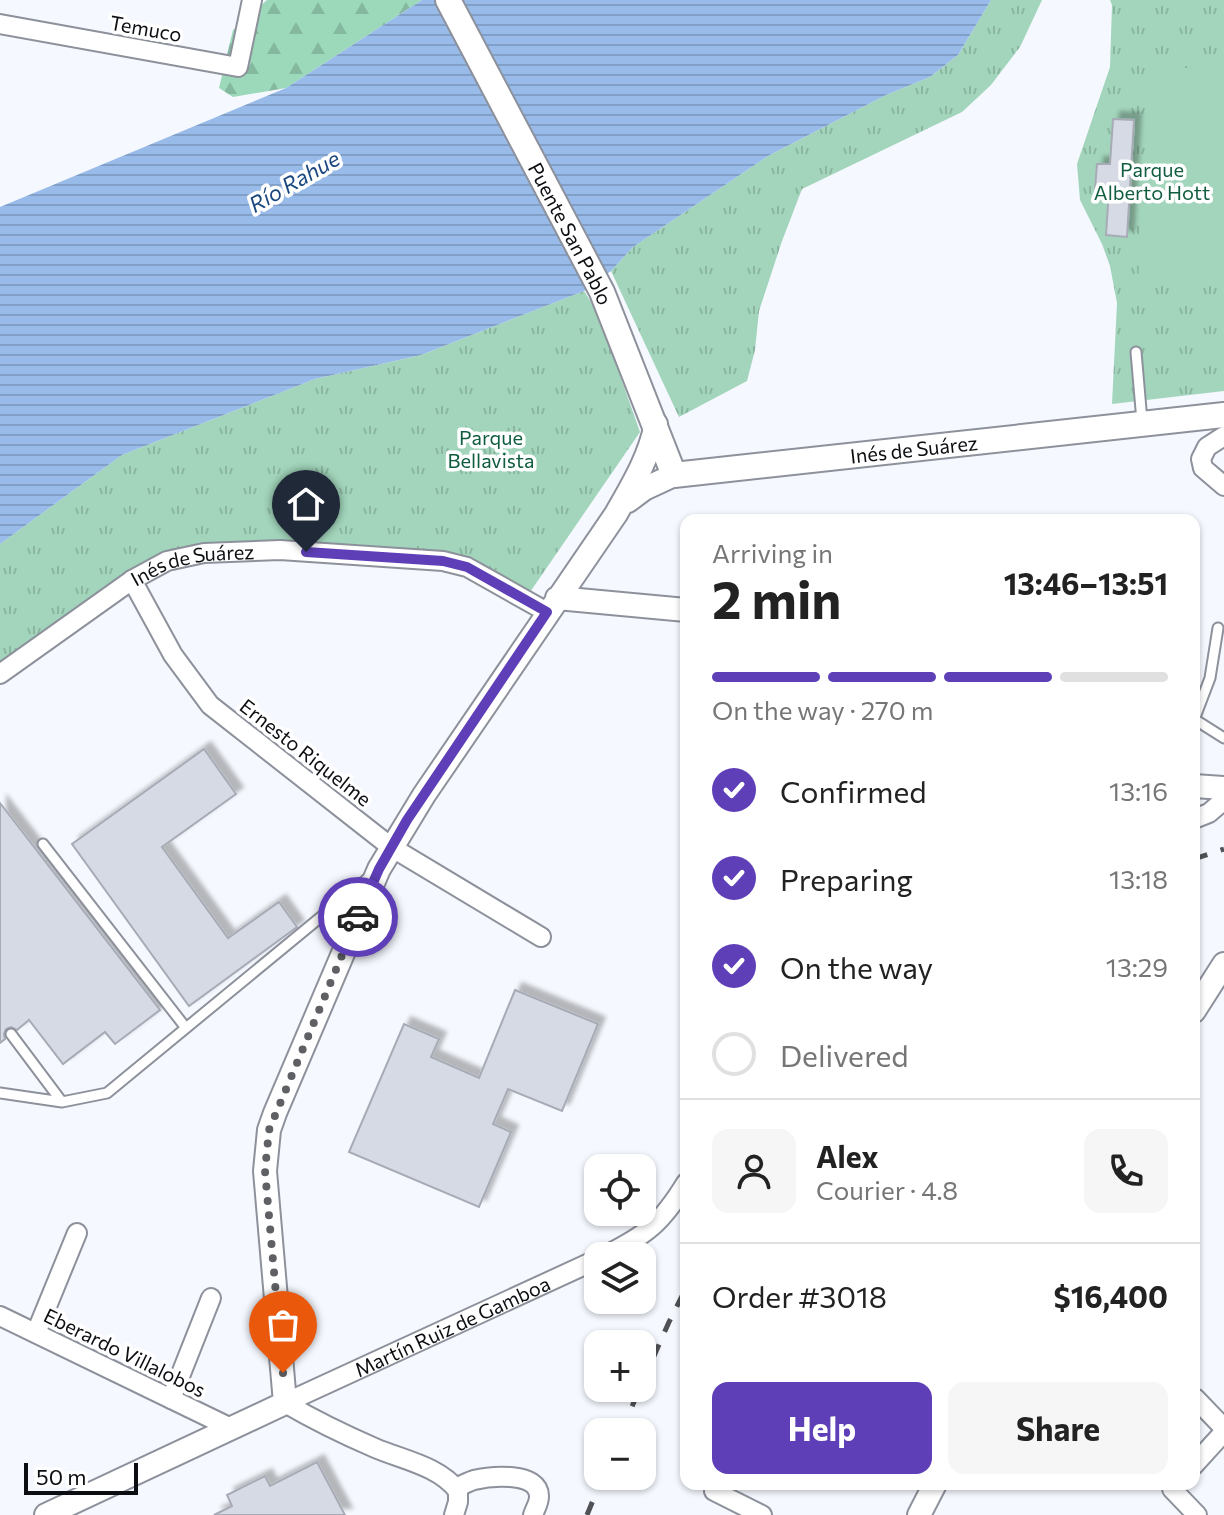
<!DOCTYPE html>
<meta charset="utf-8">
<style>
body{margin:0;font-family:Commissioner,sans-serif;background:#f6f6f6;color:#222;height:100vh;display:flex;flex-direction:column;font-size:30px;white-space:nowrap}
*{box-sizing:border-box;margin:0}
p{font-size:26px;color:#767676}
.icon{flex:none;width:44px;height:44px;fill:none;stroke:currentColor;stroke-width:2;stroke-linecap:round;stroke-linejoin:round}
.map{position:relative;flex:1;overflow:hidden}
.panel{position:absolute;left:680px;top:514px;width:520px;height:976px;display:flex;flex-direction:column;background:#fff;border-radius:16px;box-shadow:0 2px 6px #0004}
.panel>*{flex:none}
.tools{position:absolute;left:584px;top:1154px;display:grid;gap:16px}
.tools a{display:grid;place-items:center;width:72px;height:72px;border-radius:16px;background:#fff;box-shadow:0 2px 6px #0004;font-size:40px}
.scale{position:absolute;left:24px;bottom:20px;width:114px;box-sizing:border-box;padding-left:8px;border:4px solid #0c0e11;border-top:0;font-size:22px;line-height:28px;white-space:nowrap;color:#0c0e11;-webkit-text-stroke:6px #fff;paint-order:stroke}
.pin{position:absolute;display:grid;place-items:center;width:68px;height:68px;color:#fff;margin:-82px -34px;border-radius:50% 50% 50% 0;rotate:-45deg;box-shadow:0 0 8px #0007}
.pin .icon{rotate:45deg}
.courier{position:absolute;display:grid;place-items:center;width:80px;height:80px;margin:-40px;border:6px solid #5e3fb7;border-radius:50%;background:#fff;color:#222;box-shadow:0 2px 10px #0007}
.overview em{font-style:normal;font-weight:700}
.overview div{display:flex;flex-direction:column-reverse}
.overview{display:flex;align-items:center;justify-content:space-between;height:136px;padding:0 32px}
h1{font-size:52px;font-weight:700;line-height:60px}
.bar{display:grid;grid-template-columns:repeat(4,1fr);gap:12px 8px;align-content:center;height:96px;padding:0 32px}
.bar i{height:10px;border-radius:6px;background:#e0e0e0}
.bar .current{background:#5e3fb7}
.bar p{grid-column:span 4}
.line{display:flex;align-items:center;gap:20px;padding:0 32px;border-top:2px solid #e0e0e0}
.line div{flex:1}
.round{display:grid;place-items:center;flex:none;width:84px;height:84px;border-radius:16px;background:#f6f6f6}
ol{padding:0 32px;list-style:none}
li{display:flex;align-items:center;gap:24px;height:88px}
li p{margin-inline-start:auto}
li .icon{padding:8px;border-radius:50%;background:#5e3fb7;color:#fff;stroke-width:4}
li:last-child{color:#767676}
li i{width:44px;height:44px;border:4px solid #e0e0e0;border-radius:50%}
.button{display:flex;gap:16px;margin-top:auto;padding:16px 32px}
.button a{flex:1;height:92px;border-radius:16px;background:#5e3fb7;color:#fff;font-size:32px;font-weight:700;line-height:92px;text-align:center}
.button a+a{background:#f6f6f6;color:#222}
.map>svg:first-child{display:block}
</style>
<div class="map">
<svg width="1224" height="1515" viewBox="0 0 1224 1515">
<defs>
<pattern id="grass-tufts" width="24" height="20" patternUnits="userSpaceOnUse" patternTransform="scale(2)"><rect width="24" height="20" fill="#a2d5bb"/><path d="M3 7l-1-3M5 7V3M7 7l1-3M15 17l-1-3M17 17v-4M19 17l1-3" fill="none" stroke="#8ab6a0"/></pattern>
<pattern id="forest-firs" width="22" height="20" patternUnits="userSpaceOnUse" patternTransform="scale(2)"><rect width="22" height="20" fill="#9bd9ba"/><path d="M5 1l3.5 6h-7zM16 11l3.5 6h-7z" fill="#84b99f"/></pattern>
<pattern id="water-rules" width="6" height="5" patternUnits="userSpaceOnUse" patternTransform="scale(2)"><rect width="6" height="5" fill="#98bbe9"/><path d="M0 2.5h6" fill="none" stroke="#82a0c7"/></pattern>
<filter id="shadow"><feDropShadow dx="7" dy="-7" stdDeviation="2" flood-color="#0004"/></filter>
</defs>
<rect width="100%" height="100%" fill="#f5f8fe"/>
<path fill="url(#grass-tufts)" d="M991 0H1042L1020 47 991 85 962 112 802 189 782 241 759 311 755 350 747 381 679 417 611 271 633 247 768 156 886 95 930 77 958 55Z
M1110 0H1224V391L1112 404 1117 303 1110 266 1102 244 1080 200 1077 164 1110 67 1112 5Z
M584 291 598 313 640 432 528 595 464 558 200 549 0 669V544L122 455 315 379 421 355Z"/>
<path fill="url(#forest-firs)" d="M267 0H422L286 88 233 97 219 88 233 30Z"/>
<path fill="#a2d5bb" d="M1150 66 1224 70V287L1138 282Z"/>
<path fill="url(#water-rules)" d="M422 0H991L958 55 930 77 886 95 768 156 633 247 611 271 584 291 421 355 315 379 122 455 0 544V207L286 88Z"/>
<path fill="#d6dae5" stroke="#a7abb6" stroke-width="2" filter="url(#shadow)" d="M1113 119 1134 120 1127 237 1106 235 1109 190 1095 189 1097 164H1110Z
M204 749 236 794 162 847 228 938 279 902 297 927 189 1006 72 844Z
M0 803 160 1010 115 1044 105 1032 63 1064 29 1020 17 1030 11 1027 6 1029 4 1034 5 1039 0 1043Z
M515 990 598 1024 562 1111 508 1089 493 1124 511 1132 479 1207 349 1152 404 1024 439 1039 431 1057 479 1078Z
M317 1462 345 1515H214L232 1506 227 1495 265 1476 270 1486Z"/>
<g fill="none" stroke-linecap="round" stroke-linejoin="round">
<defs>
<path id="service" d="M1136 352 1142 421
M1194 719 1224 738
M1194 720 1210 678 1218 628
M43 844 186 1028
M11 1034 62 1102
M0 1093 62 1102 107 1093 367 879"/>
<g id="minor">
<path d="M0 24 238 67 252 0"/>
<path d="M1224 436 1207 447 1201 459 1203 468 1224 486"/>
<path d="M132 580 173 655 210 705 391 847 541 937"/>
<path id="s1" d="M0 674 132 580 167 561 204 553 280 550 443 561 467 567 547 612"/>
<path d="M1194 819 1209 813 1224 800"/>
<path d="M604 1256C646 1235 661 1224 686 1183"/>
<path d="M0 1316 231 1428"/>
<path d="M36 1333 77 1233"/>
<path d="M1195 1398 1224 1428"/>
<path d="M171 1399 211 1298"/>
<path id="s2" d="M285 1403 598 1259"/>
<path d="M285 1403C314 1420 345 1435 375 1448 403 1460 439 1466 458 1491V1502L454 1515"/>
<path d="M1194 1465 1224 1432"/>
<path d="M1176 1484 1172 1489 1197 1515"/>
<path d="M456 1488C462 1485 468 1482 474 1480 490 1476 540 1471 539 1497 539 1503 535 1509 533 1515"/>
<path d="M714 1491 762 1515"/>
</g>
<path id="tertiary" d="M628 501 644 489 674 475
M557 598 686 610
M1194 786 1224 788
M1194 1011 1224 964
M46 1515 285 1403 265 1171 269 1130 275 1113 379 869 424 795 616 514C633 484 649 458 656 424
M919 1515 935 1484"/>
<g id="secondary">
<path id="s3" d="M448 0 602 292 674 475 1224 415"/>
</g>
</defs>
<use href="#service" stroke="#8d919b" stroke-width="13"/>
<use href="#minor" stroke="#8d919b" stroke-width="22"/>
<use href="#tertiary" stroke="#8d919b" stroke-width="26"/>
<use href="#secondary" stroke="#8d919b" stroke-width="28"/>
<use href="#service" stroke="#fff" stroke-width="9"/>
<use href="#minor" stroke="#fff" stroke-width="18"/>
<use href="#tertiary" stroke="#fff" stroke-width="22"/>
<use href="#secondary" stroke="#fff" stroke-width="24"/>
<path stroke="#505256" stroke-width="5" stroke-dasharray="14 14" stroke-linecap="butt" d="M1194 859 1224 849
M642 1383 669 1322 686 1288
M621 1432 640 1388
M587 1515 603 1476"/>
</g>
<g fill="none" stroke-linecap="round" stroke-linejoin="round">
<path stroke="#5e6064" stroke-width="8" stroke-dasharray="0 14.4" d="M283 1373 265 1171 269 1130 358 917"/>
<path stroke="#5e3fb7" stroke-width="10" d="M306 552 443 561 467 567 547 612 407 820 379 869 358 917"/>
</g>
<g text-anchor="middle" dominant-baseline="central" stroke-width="7" stroke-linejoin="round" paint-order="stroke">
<g font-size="20" fill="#0c0e11" stroke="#fff">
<text transform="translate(146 28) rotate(10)">Temuco</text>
<text stroke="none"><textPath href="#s3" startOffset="264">Puente San Pablo</textPath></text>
<text stroke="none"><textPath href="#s3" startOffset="768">Inés de Suárez</textPath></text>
<text stroke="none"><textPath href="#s1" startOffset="226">Inés de Suárez</textPath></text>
<text transform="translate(306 752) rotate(38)">Ernesto Riquelme</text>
<text stroke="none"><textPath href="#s2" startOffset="184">Martín Ruiz de Gamboa</textPath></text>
<text transform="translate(125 1352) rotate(26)">Eberardo Villalobos</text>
</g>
<g font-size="20" fill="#0f5c3f" stroke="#fff">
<text x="1152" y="169">Parque<tspan x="1152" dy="23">Alberto Hott</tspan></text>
<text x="491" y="437">Parque<tspan x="491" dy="23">Bellavista</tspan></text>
</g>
<g font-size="22" font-style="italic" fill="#1a477f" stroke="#fff">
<text transform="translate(294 181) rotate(-30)">Río Rahue</text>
</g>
</g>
</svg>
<div class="tools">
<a><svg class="icon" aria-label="locate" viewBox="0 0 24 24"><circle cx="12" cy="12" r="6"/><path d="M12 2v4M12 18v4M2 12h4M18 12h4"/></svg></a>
<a><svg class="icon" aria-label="layers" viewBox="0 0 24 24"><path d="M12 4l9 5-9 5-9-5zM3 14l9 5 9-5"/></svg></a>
<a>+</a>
<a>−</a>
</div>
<div class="scale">50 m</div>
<div class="pin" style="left:283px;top:1373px;background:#ea580c"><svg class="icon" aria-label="bag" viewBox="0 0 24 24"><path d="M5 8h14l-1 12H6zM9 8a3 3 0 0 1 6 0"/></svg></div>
<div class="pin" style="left:306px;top:552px;background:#1f2937"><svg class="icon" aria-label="home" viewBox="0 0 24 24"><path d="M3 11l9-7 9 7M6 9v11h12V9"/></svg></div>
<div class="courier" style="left:358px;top:917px"><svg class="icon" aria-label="car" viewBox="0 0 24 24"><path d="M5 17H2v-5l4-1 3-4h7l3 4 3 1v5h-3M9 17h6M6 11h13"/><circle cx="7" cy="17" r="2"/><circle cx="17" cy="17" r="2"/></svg></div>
<section class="panel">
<div class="overview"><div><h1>2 min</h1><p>Arriving in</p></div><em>13:46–13:51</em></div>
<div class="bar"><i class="current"></i><i class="current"></i><i class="current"></i><i></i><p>On the way · 270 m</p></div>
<ol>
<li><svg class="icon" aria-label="check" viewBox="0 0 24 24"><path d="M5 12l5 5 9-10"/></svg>Confirmed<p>13:16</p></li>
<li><svg class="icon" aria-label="check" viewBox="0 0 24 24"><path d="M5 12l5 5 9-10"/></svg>Preparing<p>13:18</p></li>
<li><svg class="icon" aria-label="check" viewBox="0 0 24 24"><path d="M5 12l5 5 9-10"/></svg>On the way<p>13:29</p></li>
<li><i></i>Delivered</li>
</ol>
<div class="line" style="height:144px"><a class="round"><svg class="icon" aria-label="person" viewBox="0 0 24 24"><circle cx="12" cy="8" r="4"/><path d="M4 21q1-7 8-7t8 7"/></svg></a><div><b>Alex</b><p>Courier · 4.8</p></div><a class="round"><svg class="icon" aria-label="phone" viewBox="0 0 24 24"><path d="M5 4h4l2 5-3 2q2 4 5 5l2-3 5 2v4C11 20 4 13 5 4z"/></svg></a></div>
<div class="line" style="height:104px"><div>Order #3018</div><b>$16,400</b></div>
<div class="button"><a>Help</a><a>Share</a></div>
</section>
</div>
